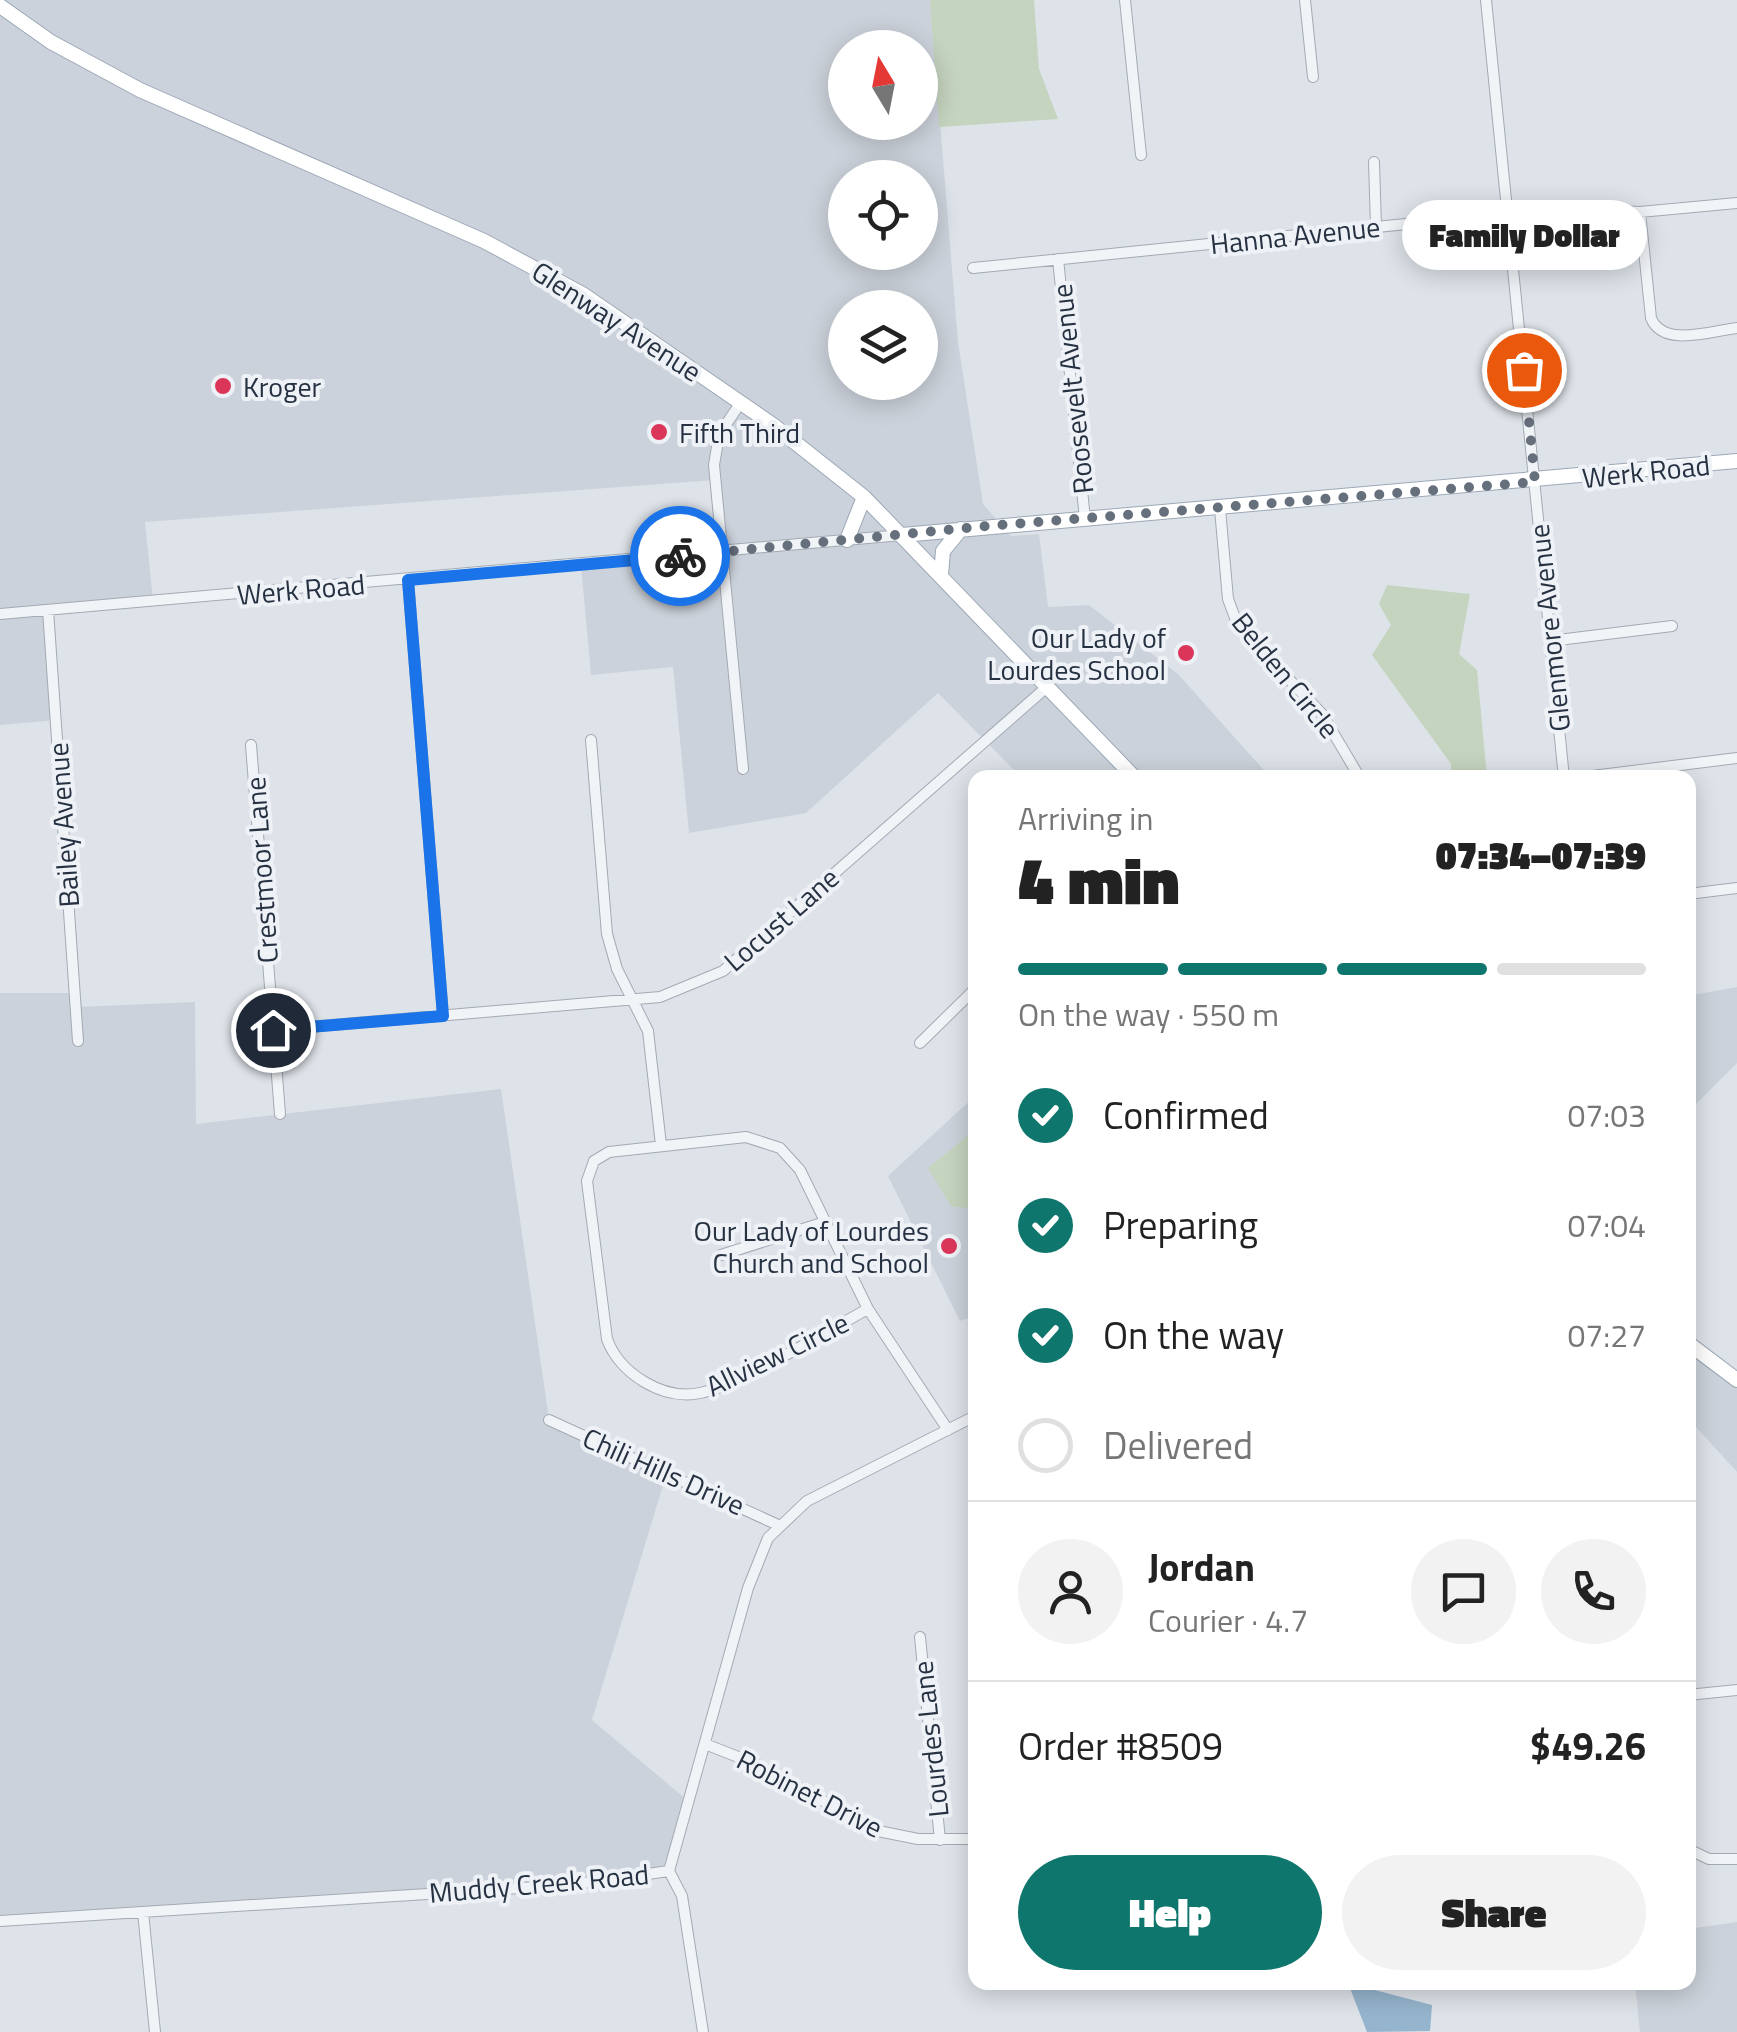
<!DOCTYPE html>
<meta charset="utf-8">
<style>
body{margin:0;font-family:"Titillium Web",sans-serif;background:#f2f2f2;color:#222;height:100vh;display:flex;flex-direction:column;font-size:38px;white-space:nowrap}
*{box-sizing:border-box;margin:0}
p{font-size:32px;color:#767676}
.icon{flex:none;width:55px;height:55px;fill:none;stroke:currentColor;stroke-width:2;stroke-linecap:round;stroke-linejoin:round}
.map{position:relative;flex:1;overflow:hidden}
.drawer{position:absolute;left:968px;top:770px;width:728px;height:1220px;display:flex;flex-direction:column;background:#fff;border-radius:20px;box-shadow:0 5px 25px #0003}
.drawer>*{flex:none}
.needle{width:65px;rotate:350deg}
.fabs{position:absolute;left:828px;top:30px;display:grid;gap:20px}
.fabs a{display:grid;place-items:center;width:110px;height:110px;border-radius:50%;background:#fff;box-shadow:0 5px 25px #0003;font-size:50px}
.pin{position:absolute;display:grid;place-items:center;width:85px;height:85px;color:#fff;margin:-42px;border:5px solid #fff;border-radius:50%;box-shadow:0 2px 10px #0007}
.courier{position:absolute;display:grid;place-items:center;width:100px;height:100px;margin:-50px;border:8px solid #1a73e8;border-radius:50%;background:#fff;color:#222;box-shadow:0 2px 12px #0007}
.bubble{position:absolute;height:70px;border-radius:35px;background:#fff;box-shadow:0 5px 25px #0003;font-size:32px;font-weight:800;line-height:70px;text-align:center}
.summary em{font-style:normal;font-weight:800}
.summary div{display:flex;flex-direction:column-reverse}
.summary{display:flex;align-items:center;justify-content:space-between;height:170px;padding:0 50px}
h1{font-size:65px;font-weight:800;line-height:75px}
.bar{display:grid;grid-template-columns:repeat(4,1fr);gap:15px 10px;align-content:center;height:120px;padding:0 50px}
.bar i{height:12px;border-radius:8px;background:#e0e0e0}
.bar .current{background:#0f766e}
.bar p{grid-column:span 4}
.line{display:flex;align-items:center;gap:25px;padding:0 50px;border-top:2px solid #e0e0e0}
.line div{flex:1}
.round{display:grid;place-items:center;flex:none;width:105px;height:105px;border-radius:52px;background:#f2f2f2}
ol{padding:0 50px;list-style:none}
li{display:flex;align-items:center;gap:30px;height:110px}
li p{margin-inline-start:auto}
li .icon{padding:10px;border-radius:50%;background:#0f766e;color:#fff;stroke-width:4}
li:last-child{color:#767676}
li i{width:55px;height:55px;border:5px solid #e0e0e0;border-radius:50%}
.action{display:flex;gap:20px;margin-top:auto;padding:20px 50px}
.action a{flex:1;height:115px;border-radius:60px;background:#0f766e;color:#fff;font-size:40px;font-weight:800;line-height:115px;text-align:center}
.action a+a{background:#f2f2f2;color:#222}
.map>svg:first-child{display:block}
</style>
<div class="map">
<svg width="1737" height="2032" viewBox="0 0 1737 2032">
<rect width="100%" height="100%" fill="#dee3e9"/>
<path fill="#ccd2db" fill-rule="evenodd" d="M0 0H930L958 342 983 504 1011 536 1039 534 1048 607 1089 605 1178 674 1270 777H1021L938 693 806 813 689 833 673 667 591 675 581 565 723 552 715 480 145 522 153 600 49 610 56 720 0 725ZM845 48H920V122H845ZM845 178H920V252H845ZM845 308H920V382H845Z
M1737 987V1063L1688 1112V996Z
M0 993H75L76 1007 195 1002 196 1124 501 1089 549 1419 667 1472 592 1720 687 1800 669 1871 634 1878 0 1921Z
M975 1096V1316L960 1321 888 1176Z
M1688 1343 1737 1380V1472L1696 1427 1688 1426Z
M1737 1922V2032H1640L1635 1983 1688 1982V1929Z"/>
<path fill="#c5d4be" d="M930 0H1034L1039 69 1058 119 939 127Z
M1387 585 1470 594 1459 654 1477 670 1487 777H1451V764L1372 655 1391 625 1379 604Z
M975 1130V1209L951 1206 928 1168Z"/>
<path fill="#95b4cd" d="M1348 1983 1432 2005 1430 2031 1367 2032Z"/>
<g fill="none" stroke-linecap="round" stroke-linejoin="round">
<defs>
<path id="minor" d="M1125 0 1141 155
M1305 0 1313 77
M1486 0 1564 778
M1374 162 1376 227
M1640 212 1651 318C1663 348 1711 331 1737 328
M1058 259 1085 519
M973 268 1564 208 1640 212 1737 203
M741 402 719 435 714 465 743 769
M1220 509 1228 599 1238 626 1322 714 1360 778
M408 580 443 1015
M48 610 78 1041
M0 614 902 535
M1550 641 1672 626
M591 740 607 934 617 969 648 1031 661 1145
M251 745 280 1114
M1576 778 1737 758
M1688 894 1737 888
M273 1030 660 997 723 971 1048 686
M920 1043 975 989
M721 1255 825 1222
M868 1309C826 1331 743 1384 700 1393 663 1401 619 1373 607 1339L587 1181 594 1161 609 1152 746 1137 780 1148 800 1170 868 1309 948 1430
M549 1420 778 1525
M920 1637 940 1840
M1688 1695 1737 1690
M705 1744 756 1764 878 1831 918 1839H975
M1688 1849 1709 1859H1737
M669 1871 748 1588 768 1538 807 1501 975 1416
M669 1871 682 1896 703 2032
M143 1912 155 2032
M0 1921 569 1885 669 1871"/>
<path id="major" d="M0 6 51 42 140 90 484 241 584 295 773 425 864 497 1135 778
M902 535 1737 461
M847 540 864 497
M941 575 943 551 961 529
M1688 1343 1737 1380"/>
</defs>
<use href="#minor" stroke="#a3aab4" stroke-width="12"/>
<use href="#major" stroke="#9ca8b6" stroke-width="16"/>
<use href="#minor" stroke="#f1f4f7" stroke-width="10"/>
<use href="#major" stroke="#fff" stroke-width="14"/>
</g>
<g fill="none" stroke-linecap="round" stroke-linejoin="round">
<path stroke="#666f7c" stroke-width="10" stroke-dasharray="0 18" d="M680 556 988 526 1535 482 1524 370"/>
<path stroke="#1a73e8" stroke-width="12" d="M273 1030 443 1016 408 580 680 556"/>
</g>
<g fill="#db3659" stroke="#eef2f7" stroke-width="4">
<circle cx="223" cy="386" r="10"/>
<circle cx="659" cy="432" r="10"/>
<circle cx="1186" cy="653" r="10"/>
<circle cx="949" cy="1246" r="10"/>
</g>
<g text-anchor="middle" dominant-baseline="central" stroke-width="8" stroke-linejoin="round" paint-order="stroke">
<g font-size="28" fill="#263142" stroke="#eef2f7">
<text transform="translate(1295 235) rotate(-6)">Hanna Avenue</text>
<text transform="translate(617 321) rotate(33)">Glenway Avenue</text>
<text transform="translate(1072 389) rotate(-96)">Roosevelt Avenue</text>
<text transform="translate(1646 471) rotate(-6)">Werk Road</text>
<text transform="translate(301 589) rotate(-5)">Werk Road</text>
<text transform="translate(1549 628) rotate(-96)">Glenmore Avenue</text>
<text transform="translate(1286 675) rotate(51)">Belden Circle</text>
<text transform="translate(63 825) rotate(-94)">Bailey Avenue</text>
<text transform="translate(261 870) rotate(-94)">Crestmoor Lane</text>
<text transform="translate(781 919) rotate(-41)">Locust Lane</text>
<text transform="translate(777 1354) rotate(-26)">Allview Circle</text>
<text transform="translate(664 1471) rotate(24)">Chili Hills Drive</text>
<text transform="translate(930 1739) rotate(-96)">Lourdes Lane</text>
<text transform="translate(810 1793) rotate(27)">Robinet Drive</text>
<text transform="translate(539 1883) rotate(-5)">Muddy Creek Road</text>
</g>
<g font-size="28" fill="#263142" stroke="#eef2f7" text-anchor="start">
<text x="243" y="386">Kroger</text>
<text x="679" y="432">Fifth Third</text>
<text x="1166" y="637" text-anchor="end">Our Lady of<tspan x="1166" dy="32">Lourdes School</tspan></text>
<text x="929" y="1230" text-anchor="end">Our Lady of Lourdes<tspan x="929" dy="32">Church and School</tspan></text>
</g>
</g>
</svg>
<div class="fabs">
<a><svg class="needle" viewBox="-14 -14 28 28"><path d="M0-13l5 13h-10z" fill="#e53935"/><path d="M0 13l5-13h-10z" fill="#767676"/></svg></a>
<a><svg class="icon" aria-label="locate" viewBox="0 0 24 24"><circle cx="12" cy="12" r="6"/><path d="M12 2v4M12 18v4M2 12h4M18 12h4"/></svg></a>
<a><svg class="icon" aria-label="layers" viewBox="0 0 24 24"><path d="M12 4l9 5-9 5-9-5zM3 14l9 5 9-5"/></svg></a>
</div>
<div class="pin" style="left:1524px;top:370px;background:#ea580c"><svg class="icon" aria-label="bag" viewBox="0 0 24 24"><path d="M5 8h14l-1 12H6zM9 8a3 3 0 0 1 6 0"/></svg></div>
<div class="pin" style="left:273px;top:1030px;background:#1f2937"><svg class="icon" aria-label="home" viewBox="0 0 24 24"><path d="M3 11l9-7 9 7M6 9v11h12V9"/></svg></div>
<div class="courier" style="left:680px;top:556px"><svg class="icon" aria-label="bike" viewBox="0 0 24 24"><circle cx="6" cy="16" r="4"/><circle cx="18" cy="16" r="4"/><path d="M6 16l4-8h5l3 8M10 8l3 8H6M13 5h3"/></svg></div>
<div class="bubble" style="left:1402px;top:200px;width:245px">Family Dollar</div>
<section class="drawer">
<div class="summary"><div><h1>4 min</h1><p>Arriving in</p></div><em>07:34–07:39</em></div>
<div class="bar"><i class="current"></i><i class="current"></i><i class="current"></i><i></i><p>On the way · 550 m</p></div>
<ol>
<li><svg class="icon" aria-label="check" viewBox="0 0 24 24"><path d="M5 12l5 5 9-10"/></svg>Confirmed<p>07:03</p></li>
<li><svg class="icon" aria-label="check" viewBox="0 0 24 24"><path d="M5 12l5 5 9-10"/></svg>Preparing<p>07:04</p></li>
<li><svg class="icon" aria-label="check" viewBox="0 0 24 24"><path d="M5 12l5 5 9-10"/></svg>On the way<p>07:27</p></li>
<li><i></i>Delivered</li>
</ol>
<div class="line" style="height:180px"><a class="round"><svg class="icon" aria-label="person" viewBox="0 0 24 24"><circle cx="12" cy="8" r="4"/><path d="M4 21q1-7 8-7t8 7"/></svg></a><div><b>Jordan</b><p>Courier · 4.7</p></div><a class="round"><svg class="icon" aria-label="chat" viewBox="0 0 24 24"><path d="M4 5h16v11H9l-5 4z"/></svg></a><a class="round"><svg class="icon" aria-label="phone" viewBox="0 0 24 24"><path d="M5 4h4l2 5-3 2q2 4 5 5l2-3 5 2v4C11 20 4 13 5 4z"/></svg></a></div>
<div class="line" style="height:130px"><div>Order #8509</div><b>$49.26</b></div>
<div class="action"><a>Help</a><a>Share</a></div>
</section>
</div>
